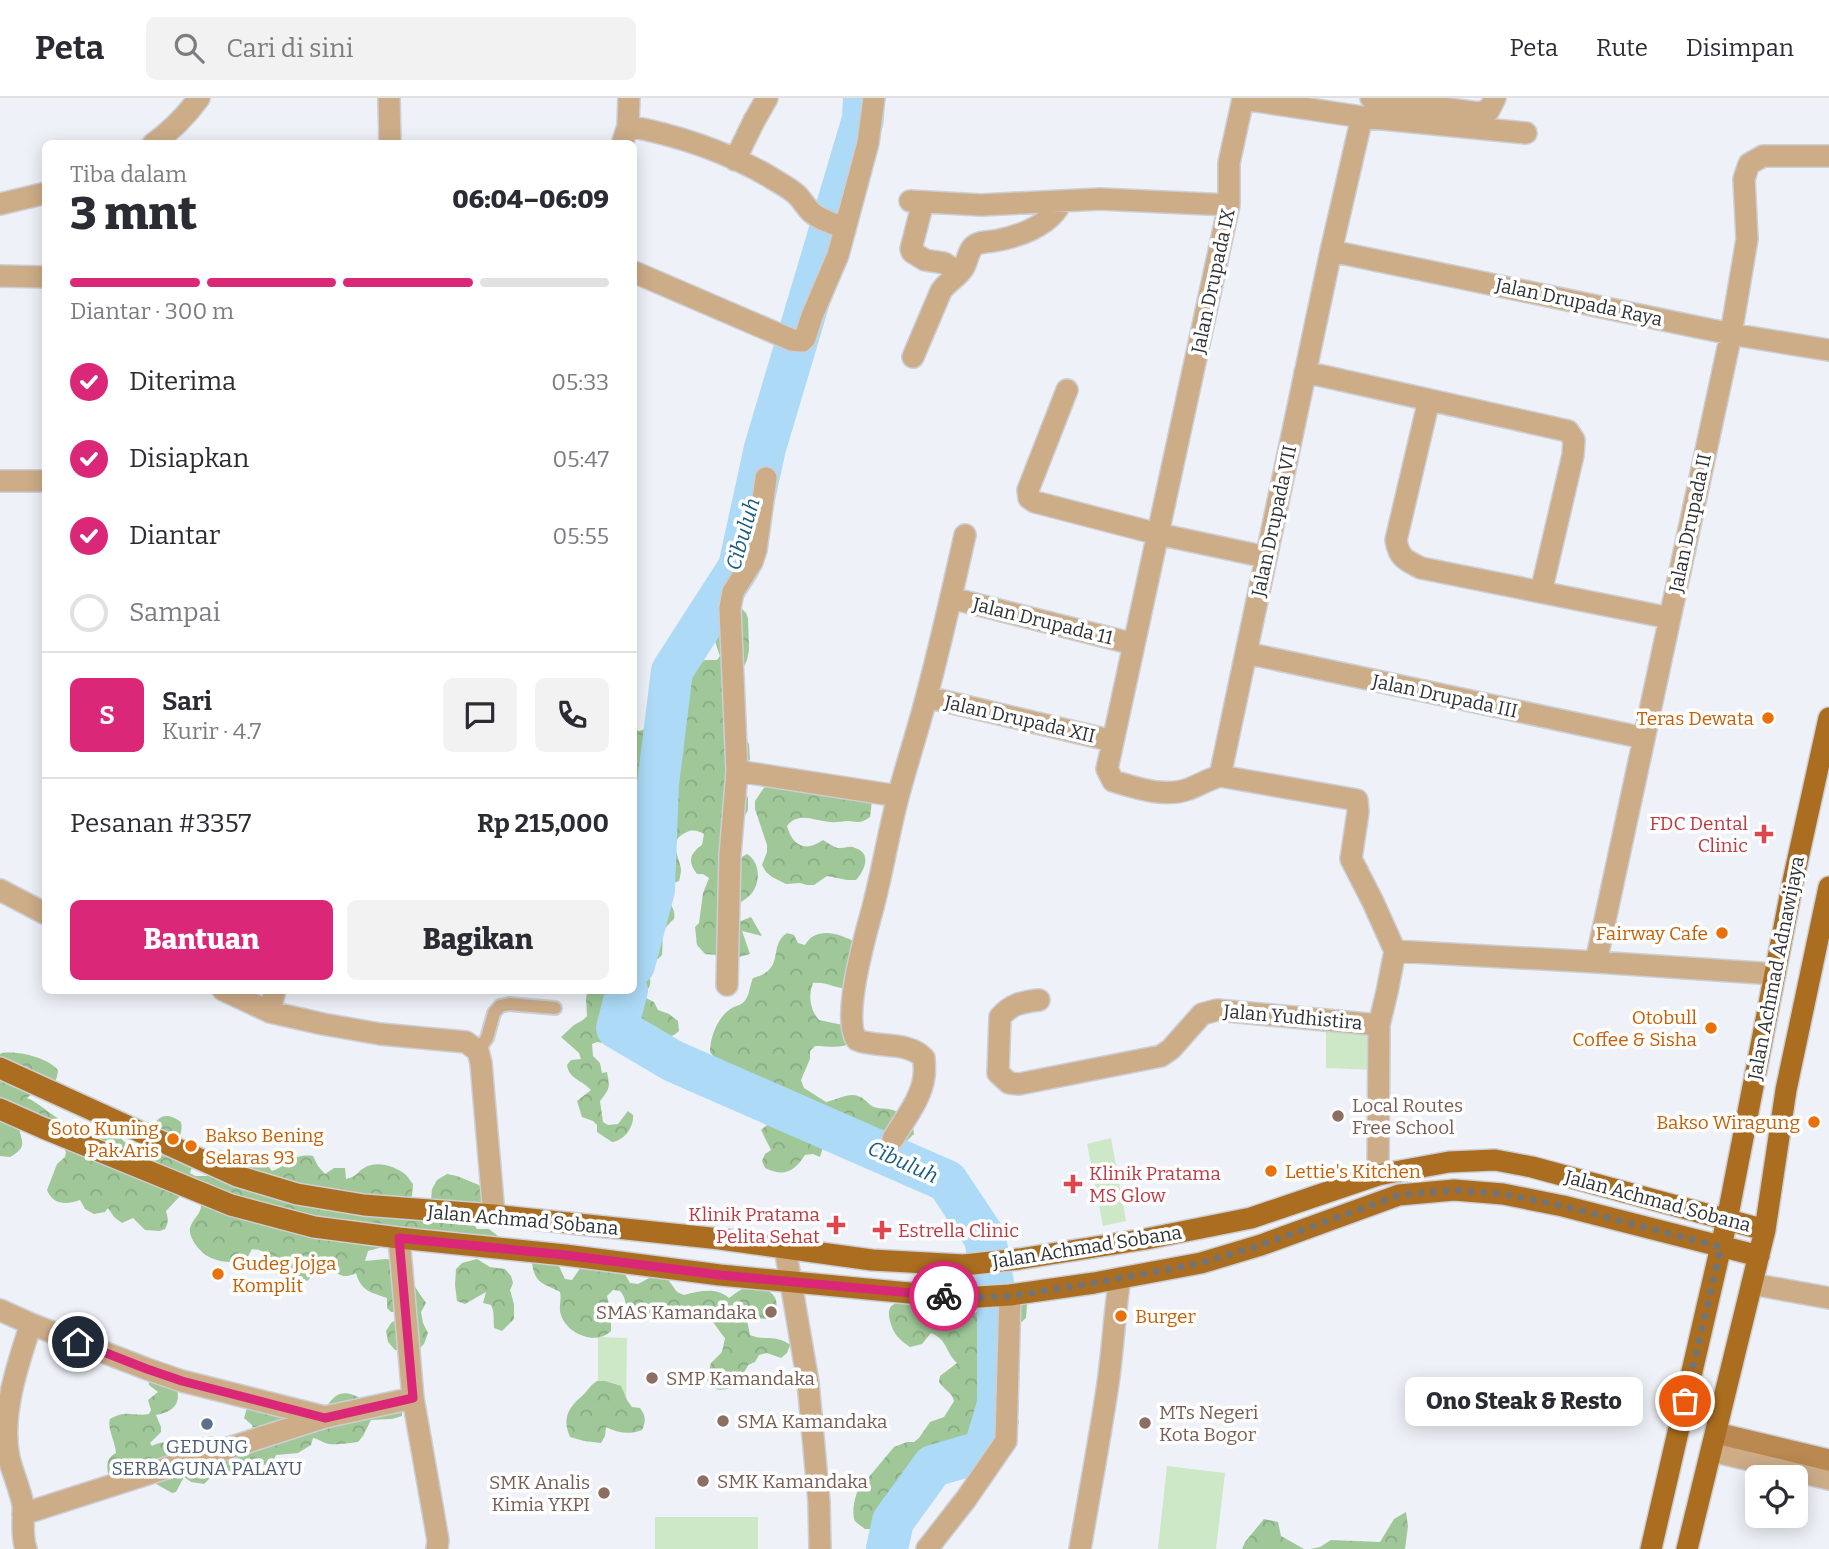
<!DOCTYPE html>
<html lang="id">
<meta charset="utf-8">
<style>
body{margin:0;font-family:Bitter,serif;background:#f2f2f3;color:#2b2b33;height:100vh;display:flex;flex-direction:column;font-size:26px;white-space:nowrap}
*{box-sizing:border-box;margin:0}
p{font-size:23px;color:#7c7c81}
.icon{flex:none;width:38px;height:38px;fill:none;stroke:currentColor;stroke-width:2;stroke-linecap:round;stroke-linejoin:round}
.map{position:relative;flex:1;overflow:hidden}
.side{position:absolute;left:42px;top:42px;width:595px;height:854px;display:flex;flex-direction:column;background:#fff;border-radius:10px;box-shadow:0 4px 18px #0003}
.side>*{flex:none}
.tools{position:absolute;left:1745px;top:1367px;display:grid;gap:14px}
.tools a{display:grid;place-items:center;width:63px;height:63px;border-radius:10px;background:#fff;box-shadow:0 4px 18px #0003;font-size:35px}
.pin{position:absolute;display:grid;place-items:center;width:60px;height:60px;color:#fff;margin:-30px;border:4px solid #fff;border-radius:50%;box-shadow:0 2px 7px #0007}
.courier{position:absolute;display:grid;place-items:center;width:70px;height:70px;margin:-35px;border:5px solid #db2777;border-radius:50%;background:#fff;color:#222;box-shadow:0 2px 9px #0007}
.bubble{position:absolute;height:49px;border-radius:10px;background:#fff;box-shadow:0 4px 18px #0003;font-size:23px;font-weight:800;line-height:49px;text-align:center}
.head em{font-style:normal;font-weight:800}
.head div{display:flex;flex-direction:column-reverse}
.head{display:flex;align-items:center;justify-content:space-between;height:119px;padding:0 28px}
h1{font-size:46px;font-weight:800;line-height:52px}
.bar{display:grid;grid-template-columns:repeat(4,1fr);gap:10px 7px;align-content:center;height:84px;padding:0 28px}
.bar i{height:9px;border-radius:5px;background:#e1e1e2}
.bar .on{background:#db2777}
.bar p{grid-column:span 4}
.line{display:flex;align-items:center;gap:18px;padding:0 28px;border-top:2px solid #e1e1e2}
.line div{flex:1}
.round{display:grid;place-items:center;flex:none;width:74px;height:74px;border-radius:10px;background:#f2f2f3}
ol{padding:0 28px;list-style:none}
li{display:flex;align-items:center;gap:21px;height:77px}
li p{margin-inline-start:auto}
li .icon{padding:7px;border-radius:50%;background:#db2777;color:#fff;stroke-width:4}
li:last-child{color:#7c7c81}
li i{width:38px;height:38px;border:4px solid #e1e1e2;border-radius:50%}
.action{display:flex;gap:14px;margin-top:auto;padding:14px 28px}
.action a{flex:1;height:80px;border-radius:10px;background:#db2777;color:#fff;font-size:28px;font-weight:800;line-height:80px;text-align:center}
.action a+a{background:#f2f2f3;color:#2b2b33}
header{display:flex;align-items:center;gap:42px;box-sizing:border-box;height:98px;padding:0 35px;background:#fff;border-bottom:2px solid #e1e1e2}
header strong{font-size:33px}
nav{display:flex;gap:38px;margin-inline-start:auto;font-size:24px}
.search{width:490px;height:63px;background:#f2f2f3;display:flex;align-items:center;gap:18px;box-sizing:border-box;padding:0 24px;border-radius:10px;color:#7c7c81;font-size:26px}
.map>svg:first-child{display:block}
</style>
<header>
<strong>Peta</strong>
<div class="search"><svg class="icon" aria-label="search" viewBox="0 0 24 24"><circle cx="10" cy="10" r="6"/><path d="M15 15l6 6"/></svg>Cari di sini</div>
<nav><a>Peta</a><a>Rute</a><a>Disimpan</a></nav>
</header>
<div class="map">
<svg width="1829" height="1451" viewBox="0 0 1829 1451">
<defs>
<pattern id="forest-crowns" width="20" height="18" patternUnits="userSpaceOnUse" patternTransform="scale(1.75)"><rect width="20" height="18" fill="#9fc798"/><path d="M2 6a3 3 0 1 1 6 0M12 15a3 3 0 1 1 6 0" fill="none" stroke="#89ab83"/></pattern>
</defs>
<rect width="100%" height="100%" fill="#eef2f8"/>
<path fill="#cce8c7" d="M1326 926 1380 929 1377 972 1326 970Z
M1111 1040 1126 1123 1103 1128 1087 1046Z
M598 1239 627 1240 626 1313H598Z
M1167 1368 1225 1375 1216 1451H1158Z
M655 1419H758V1451H655Z"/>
<path fill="url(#forest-crowns)" d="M739 508 746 515 748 520 749 552 747 562 740 576 744 637 749 646 750 661 747 667 746 692 748 702V712L740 727 742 752 739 756 740 760 747 756C760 764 761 783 752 795 748 800 743 802 739 806 735 811 733 821 731 827L751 819 762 838 742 833 750 856 739 859 705 856 697 847 695 829 699 825 703 795 709 780 703 776H697C687 764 690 755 702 747L704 736C698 733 693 731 687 734 667 742 679 758 681 771 681 774 680 780 679 783L668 787 664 791C664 803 677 808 674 821 658 835 664 838 662 857L658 861 647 865C648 877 655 886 645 894L644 899 654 904 658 912 669 916 678 923 679 933C674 938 665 942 658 938 650 933 656 934 648 931 640 928 615 931 608 936L606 941 602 945 597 944 592 946 593 958 600 965 602 975 607 974C610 991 610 990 600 1003L603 1024 608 1027 618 1026 628 1013 633 1017C634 1029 624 1043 612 1044L597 1034V1027L593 1023 582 1019 577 1003 591 992C582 982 569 981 567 967L571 962 581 961 579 955 561 939 574 927 583 922 587 918 586 900 587 895 591 892H634V630C635 631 637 632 639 633 645 633 671 614 678 610V592L685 584H690L678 566 676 547 680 543C694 543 693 556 690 566L695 567 705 562H717L720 558C714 541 707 524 723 509Z
M768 684 872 703 870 719C860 726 859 724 848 723 842 723 836 725 830 724 814 723 799 713 787 728 793 749 806 754 823 742 827 744 833 749 838 750 844 751 849 747 855 750 872 755 865 772 856 782H847L827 778 814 787H807L800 785 786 786 772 779 766 774 762 767 767 754V747L755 711V703Z
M787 835 794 837 798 845 805 847C816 827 841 836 857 845L850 891C836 891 826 883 813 885 808 898 810 912 819 922L843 927 852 945C840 951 828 948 815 948L810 953V961L801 982 804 990 826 1004C835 1002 844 997 853 997 863 998 865 1003 872 1008 877 1011 882 1010 888 1011 901 1013 914 1023 914 1036 909 1040 898 1053 894 1056 883 1061 859 1055 852 1046 847 1040 845 1033 839 1028H832C825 1039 824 1047 820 1059L813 1056 805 1057C794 1074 784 1079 765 1070L762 1063 765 1056 771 1052 761 1032C772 1022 792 1012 790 996 779 993 777 997 768 1000 761 1002 745 999 737 999L733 993 729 978 710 954C710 939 718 918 732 910 737 907 743 907 746 901 750 895 750 886 753 880 787 871 767 848 787 835Z
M2 955C19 953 46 959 58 972 56 997 39 988 27 1000 42 1006 56 1023 71 1026L76 1023 82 1024 94 1039 119 1036C123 1047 133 1048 144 1049 152 1033 156 1006 181 1024 184 1039 175 1044 164 1052L165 1057 170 1060 175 1057 192 1069 190 1075 195 1078H212L216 1054 221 1052 239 1054 244 1064 250 1065 254 1062 265 1064 272 1073C288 1068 292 1055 313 1058L318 1068 325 1076 334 1070H345L346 1081C360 1077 354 1076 364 1070 375 1062 396 1068 406 1077 409 1080 410 1083 413 1086L412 1098 404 1105 430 1113 432 1091 437 1082 447 1076 457 1078 479 1087 486 1097V1107L471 1122 477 1131H489L498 1138 490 1146 387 1143 379 1150 368 1153 365 1163 386 1161 409 1165 414 1175 413 1186 426 1205 421 1214 423 1225 428 1235 424 1246 416 1254 395 1252 388 1244 386 1233 391 1225 400 1219 395 1214H391L387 1210V1200C370 1194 361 1193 356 1175 337 1185 334 1168 319 1162L314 1165C314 1169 314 1172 313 1176 307 1191 282 1183 274 1174 269 1168 268 1159 263 1154 259 1151 256 1152 252 1151L246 1162C227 1167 206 1163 195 1146 192 1141 189 1136 190 1130 193 1119 202 1117 201 1105L181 1097 166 1113C168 1120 169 1124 165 1131L160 1133 145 1132 133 1120 122 1125 114 1119 108 1110 105 1114 94 1116 85 1111 80 1102C66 1107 53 1107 47 1092L57 1066 65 1059 66 1054 63 1049 18 1025C20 1042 30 1048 10 1059L0 1058V956Z
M538 1159 558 1166 565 1181 572 1182 581 1169 622 1171 630 1185 638 1186 651 1179 667 1180 677 1194 684 1197C701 1193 715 1189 729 1200 735 1196 742 1189 750 1189 770 1187 787 1204 769 1221L754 1220 747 1222 750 1237C763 1243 774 1236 789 1246L791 1245 787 1255 781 1260 767 1255 759 1257 755 1264 748 1267C740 1284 728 1299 708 1288L707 1280 711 1265 722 1254 725 1240C720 1235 716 1227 711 1222 706 1218 700 1221 695 1222 681 1225 669 1213 657 1216 644 1219 637 1225 624 1220 625 1209 628 1202 620 1193L613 1192 607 1198 611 1214V1233C596 1248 567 1236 561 1217 558 1209 562 1202 560 1194 544 1185 535 1187 532 1165Z
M477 1161 490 1169 505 1171 511 1178 513 1185 510 1192 514 1206V1221L502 1233 494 1230C493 1221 495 1215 491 1207L483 1205 486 1194 465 1206 457 1203 455 1187 456 1171 462 1165Z
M1023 1201 1027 1206 1026 1220 1016 1229 1000 1280 989 1291 987 1298 991 1312 995 1318 1001 1316 1016 1317 1019 1324 1017 1331 983 1363 957 1357 953 1370 941 1365 934 1375 927 1377 917 1396H912L901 1386 896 1384C901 1401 892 1421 878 1431H865C862 1428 857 1426 855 1423 851 1415 855 1399 858 1392L894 1349 907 1344H914L919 1340 930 1324 944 1319 954 1303C952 1294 944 1292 939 1284L940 1278 957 1265C945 1254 948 1242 931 1235L922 1246 910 1249C899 1242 893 1235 890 1223 882 1190 922 1213 936 1210 938 1209 939 1208 941 1207 948 1205 957 1206 964 1206L969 1212 975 1215 980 1211 987 1210C993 1216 996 1222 1002 1226Z
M148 1280 177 1291C181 1308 171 1314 156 1317L161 1329V1334L150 1345 152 1348C160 1344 166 1343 175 1348L178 1356 190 1343 199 1340 211 1338 222 1342 253 1332 252 1327 244 1320 247 1310H326C336 1292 347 1292 363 1302 375 1295 383 1294 396 1297L402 1306V1318L392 1321 371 1322 363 1338 358 1344C350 1345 336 1347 329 1346 323 1345 319 1341 313 1340L311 1347 298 1355 276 1357 271 1368 254 1365 248 1373 242 1378 230 1376 221 1369 204 1386 191 1384 184 1379 176 1394 172 1395 151 1383 111 1378 108 1375C106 1366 108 1359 116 1355 115 1342 107 1331 110 1321 127 1311 134 1319 149 1316L151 1312 148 1302 158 1294 149 1287Z
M597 1283H605L621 1288 627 1302 632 1309 640 1310C646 1318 646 1323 642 1332 629 1337 618 1335 606 1329L605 1338 601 1345 584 1343 570 1339C562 1321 568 1310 581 1299 587 1294 590 1287 597 1283Z
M1406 1414 1408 1428 1405 1451H1310L1320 1449 1331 1442 1380 1444 1394 1421Z
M1264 1421 1278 1424 1281 1438 1304 1451H1242L1245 1444Z"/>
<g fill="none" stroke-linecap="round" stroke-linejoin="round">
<path stroke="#acdaf7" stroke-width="42" d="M634 867 654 792 658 686 672 573 739 469 765 350 863 21 864 0
M627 892 617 930 673 963 947 1083 985 1140 998 1214V1306L984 1353 933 1368 893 1423 887 1451"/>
<defs>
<path id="lane" d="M478 953 487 940 494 915 500 908 509 906 555 910"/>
<path id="street" d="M389 0 390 46
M1371 0 1478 15 1489 12 1495 0
M628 28C676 37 727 54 770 79 779 85 790 90 797 97 802 102 806 109 811 114 820 122 834 126 845 130
M153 46C171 33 186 18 199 0
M622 46 628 28 629 0
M735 62 754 23 767 0
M910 103 981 107 1100 101 1229 107
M923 104 911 151 912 154 925 162 944 165 959 175
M0 106 46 95
M1331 153 1731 236 1828 252
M634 174 792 242 802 243 805 240 812 218 838 157 868 45 874 0
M0 178 46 179
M913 259 941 193C947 184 958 179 964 169 968 162 968 150 977 146 984 143 992 144 999 142 1023 137 1051 126 1062 103
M1305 274 1568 333 1574 342 1573 357 1541 494
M1067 292 1028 392 1029 400 1035 404 1158 436 1266 459
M1429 302 1396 442C1399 460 1405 462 1421 470L1670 520
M0 383H46
M951 500 1134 546
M1246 555 1644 640
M927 599 1113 643
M737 673 898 698
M1220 678 1331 153 1362 19
M0 792 46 816
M1395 853 1596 864 1775 876
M1596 864 1731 236 1747 141 1744 81 1749 66 1763 58H1829
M727 887 730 757 737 673 730 510 733 494 752 464 756 452 766 380
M223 892 270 914 323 926 380 936 466 944 478 953 481 965 494 1117
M1039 902C1022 904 1011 906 1000 919L998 975 1009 985 1019 986 1161 958 1171 951 1202 916 1217 912 1379 927
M270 914 275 892
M893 1041C904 1022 922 1000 924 978 925 972 924 966 924 960 908 943 877 950 857 942 841 923 865 838 872 813 882 776 888 737 898 699 907 665 918 632 927 597 941 544 953 491 965 437
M1378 1077 1379 927 1387 894 1395 853 1373 804 1351 761 1358 714 1357 702 1220 678C1209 681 1199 687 1189 691 1164 700 1137 690 1113 683L1107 671 1229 107V65L1243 1 1362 19 1526 35
M399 1140 413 1300 438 1442 437 1451
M785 1150 808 1284 819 1404 820 1451
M1752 1186 1829 1200
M0 1212 31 1226 147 1271 182 1283 325 1319 413 1300
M1711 1355 1712 1353 1829 1381
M23 1416 325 1319
M26 1451C21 1437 24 1422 23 1407 20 1391 13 1376 9 1360 0 1318 18 1265 31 1226
M927 1451 966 1401 1006 1343 1010 1197
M1080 1451C1089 1398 1099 1345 1107 1292 1113 1254 1114 1217 1120 1180"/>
<path id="secondary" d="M1716 1335 1829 1362"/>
<path id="primary" d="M0 970 237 1078 297 1096 364 1107 494 1117 720 1141 872 1162 964 1167 1019 1161 1146 1141 1251 1120 1378 1077 1449 1064 1495 1062 1532 1069 1765 1132
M0 1011 43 1030 231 1107 314 1129 399 1140 565 1157 720 1177 962 1200 1010 1197 1094 1185 1201 1165 1261 1147 1399 1097 1454 1092 1503 1096 1563 1108 1759 1158
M1651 1451 1727 1122 1793 783 1829 620
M1687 1451 1765 1132 1786 992 1829 789"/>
</defs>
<use href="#lane" stroke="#cccfd5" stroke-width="16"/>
<use href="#street" stroke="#cccfd5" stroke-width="24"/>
<use href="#secondary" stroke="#cccfd5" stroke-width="24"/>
<use href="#primary" stroke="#cccfd5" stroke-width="24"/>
<use href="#lane" stroke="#cdac88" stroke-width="12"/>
<use href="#street" stroke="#cdac88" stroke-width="21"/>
<use href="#secondary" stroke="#ba8851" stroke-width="21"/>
<use href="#primary" stroke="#ab6e20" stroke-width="21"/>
</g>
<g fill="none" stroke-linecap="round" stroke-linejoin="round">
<path stroke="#727578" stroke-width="7" stroke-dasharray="0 12.6" d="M944 1198 962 1200 1010 1198 1094 1185 1201 1165 1261 1147 1399 1097 1454 1092 1503 1096 1563 1108 1721 1149 1685 1303"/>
<path stroke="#db2777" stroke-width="9" d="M78 1244 147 1271 182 1283 325 1320 413 1300 399 1140 565 1157 720 1177 944 1198"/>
</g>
<g fill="#e8710a" stroke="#fff" stroke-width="2.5">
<circle cx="1768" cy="620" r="7"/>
<circle cx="1722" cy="835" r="7"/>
<circle cx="1711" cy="930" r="7"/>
<circle cx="1814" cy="1024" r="7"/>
<circle cx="173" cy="1041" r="7"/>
<circle cx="191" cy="1048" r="7"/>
<circle cx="1271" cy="1073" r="7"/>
<circle cx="218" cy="1176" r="7"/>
<circle cx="1121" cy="1218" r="7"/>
</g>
<g fill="#e0444e" stroke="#fff" stroke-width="2.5">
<path d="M1760.5 725.5h7v7h7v7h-7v7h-7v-7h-7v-7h7z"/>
<path d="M1069.5 1075.5h7v7h7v7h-7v7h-7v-7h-7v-7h7z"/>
<path d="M832.5 1116.5h7v7h7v7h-7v7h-7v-7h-7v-7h7z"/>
<path d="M878.5 1121.5h7v7h7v7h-7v7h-7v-7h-7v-7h7z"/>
</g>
<g fill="#8d6e63" stroke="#fff" stroke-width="2.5">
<circle cx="1338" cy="1018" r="7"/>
<circle cx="771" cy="1214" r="7"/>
<circle cx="652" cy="1280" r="7"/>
<circle cx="723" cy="1323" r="7"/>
<circle cx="1145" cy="1325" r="7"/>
<circle cx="703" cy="1383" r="7"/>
<circle cx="604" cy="1395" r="7"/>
</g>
<circle fill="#5c6f8a" stroke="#fff" stroke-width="2.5" cx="207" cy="1326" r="7"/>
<g text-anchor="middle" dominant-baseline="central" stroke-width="7" stroke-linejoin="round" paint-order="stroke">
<g font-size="19" fill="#2f3133" stroke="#fff">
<text transform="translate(1213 183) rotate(-78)">Jalan Drupada IX</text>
<text transform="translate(1579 204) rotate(12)">Jalan Drupada Raya</text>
<text transform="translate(1274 423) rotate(-78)">Jalan Drupada VII</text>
<text transform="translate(1690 425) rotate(-78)">Jalan Drupada II</text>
<text transform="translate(1043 523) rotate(14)">Jalan Drupada 11</text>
<text transform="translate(1445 598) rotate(12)">Jalan Drupada III</text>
<text transform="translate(1020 621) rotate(13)">Jalan Drupada XII</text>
<text transform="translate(1776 870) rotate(-79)">Jalan Achmad Adnawijaya</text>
<text transform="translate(1293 919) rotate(5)">Jalan Yudhistira</text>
<text transform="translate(1658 1103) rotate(15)">Jalan Achmad Sobana</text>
<text transform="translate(523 1122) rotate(5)">Jalan Achmad Sobana</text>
<text transform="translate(1087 1149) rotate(-9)">Jalan Achmad Sobana</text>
</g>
<g font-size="19" fill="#c56008" stroke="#fff" text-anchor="end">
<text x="1754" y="620">Teras Dewata</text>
<text x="1708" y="835">Fairway Cafe</text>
<text x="1697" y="919">Otobull<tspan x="1697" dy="22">Coffee &amp; Sisha</tspan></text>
<text x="1800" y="1024">Bakso Wiragung</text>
<text x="159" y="1030">Soto Kuning<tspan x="159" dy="22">Pak Aris</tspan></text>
<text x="205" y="1037" text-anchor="start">Bakso Bening<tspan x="205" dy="22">Selaras 93</tspan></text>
<text x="1285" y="1073" text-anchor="start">Lettie's Kitchen</text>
<text x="232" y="1165" text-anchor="start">Gudeg Jojga<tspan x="232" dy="22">Komplit</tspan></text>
<text x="1135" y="1218" text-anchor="start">Burger</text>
</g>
<g font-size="19" fill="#be3a42" stroke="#fff" text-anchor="end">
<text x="1748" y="725">FDC Dental<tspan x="1748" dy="22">Clinic</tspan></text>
<text x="1089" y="1075" text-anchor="start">Klinik Pratama<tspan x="1089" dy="22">MS Glow</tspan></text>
<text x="820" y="1116">Klinik Pratama<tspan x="820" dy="22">Pelita Sehat</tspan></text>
<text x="898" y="1132" text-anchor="start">Estrella Clinic</text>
</g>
<g font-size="19" fill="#785e54" stroke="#fff" text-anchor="start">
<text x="1352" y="1007">Local Routes<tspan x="1352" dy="22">Free School</tspan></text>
<text x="757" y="1214" text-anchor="end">SMAS Kamandaka</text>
<text x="666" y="1280">SMP Kamandaka</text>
<text x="1159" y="1314">MTs Negeri<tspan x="1159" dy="22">Kota Bogor</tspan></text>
<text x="737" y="1323">SMA Kamandaka</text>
<text x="717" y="1383">SMK Kamandaka</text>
<text x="590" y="1384" text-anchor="end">SMK Analis<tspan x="590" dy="22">Kimia YKPI</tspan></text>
</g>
<g font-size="19" fill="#4e5e75" stroke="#fff">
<text x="207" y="1348">GEDUNG<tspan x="207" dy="22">SERBAGUNA PALAYU</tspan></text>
</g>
<g font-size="21" font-style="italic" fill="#175d7f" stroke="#fff">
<text transform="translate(743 436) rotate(-74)">Cibuluh</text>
<text transform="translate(903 1064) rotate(24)">Cibuluh</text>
</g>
</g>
</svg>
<div class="tools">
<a><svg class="icon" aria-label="locate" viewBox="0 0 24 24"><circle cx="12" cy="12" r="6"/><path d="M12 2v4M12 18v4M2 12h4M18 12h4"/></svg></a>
</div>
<div class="pin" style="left:1685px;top:1303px;background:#ea580c"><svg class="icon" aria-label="bag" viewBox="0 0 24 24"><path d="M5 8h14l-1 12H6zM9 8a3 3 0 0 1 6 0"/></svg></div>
<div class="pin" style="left:78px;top:1244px;background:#1f2937"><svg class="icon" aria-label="home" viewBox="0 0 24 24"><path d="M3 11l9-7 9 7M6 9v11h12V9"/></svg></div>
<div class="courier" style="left:944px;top:1198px"><svg class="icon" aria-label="bike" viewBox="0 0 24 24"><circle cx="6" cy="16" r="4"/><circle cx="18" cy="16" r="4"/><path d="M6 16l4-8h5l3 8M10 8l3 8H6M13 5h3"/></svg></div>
<div class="bubble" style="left:1405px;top:1279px;width:238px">Ono Steak &amp; Resto</div>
<section class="side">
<div class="head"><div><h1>3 mnt</h1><p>Tiba dalam</p></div><em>06:04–06:09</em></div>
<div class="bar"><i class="on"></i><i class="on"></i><i class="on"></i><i></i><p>Diantar · 300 m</p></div>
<ol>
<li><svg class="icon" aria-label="check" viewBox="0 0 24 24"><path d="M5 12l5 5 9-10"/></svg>Diterima<p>05:33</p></li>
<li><svg class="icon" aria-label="check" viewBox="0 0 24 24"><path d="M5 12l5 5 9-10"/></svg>Disiapkan<p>05:47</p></li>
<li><svg class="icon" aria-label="check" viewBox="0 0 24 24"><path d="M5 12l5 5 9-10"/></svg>Diantar<p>05:55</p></li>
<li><i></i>Sampai</li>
</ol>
<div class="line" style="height:126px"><b class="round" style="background:#db2777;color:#fff">S</b><div><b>Sari</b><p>Kurir · 4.7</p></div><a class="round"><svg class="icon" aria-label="chat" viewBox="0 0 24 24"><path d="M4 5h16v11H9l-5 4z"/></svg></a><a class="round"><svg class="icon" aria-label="phone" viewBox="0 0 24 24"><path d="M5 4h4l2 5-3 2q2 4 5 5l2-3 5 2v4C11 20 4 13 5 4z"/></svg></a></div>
<div class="line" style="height:91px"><div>Pesanan #3357</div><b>Rp 215,000</b></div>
<div class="action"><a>Bantuan</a><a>Bagikan</a></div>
</section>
</div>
